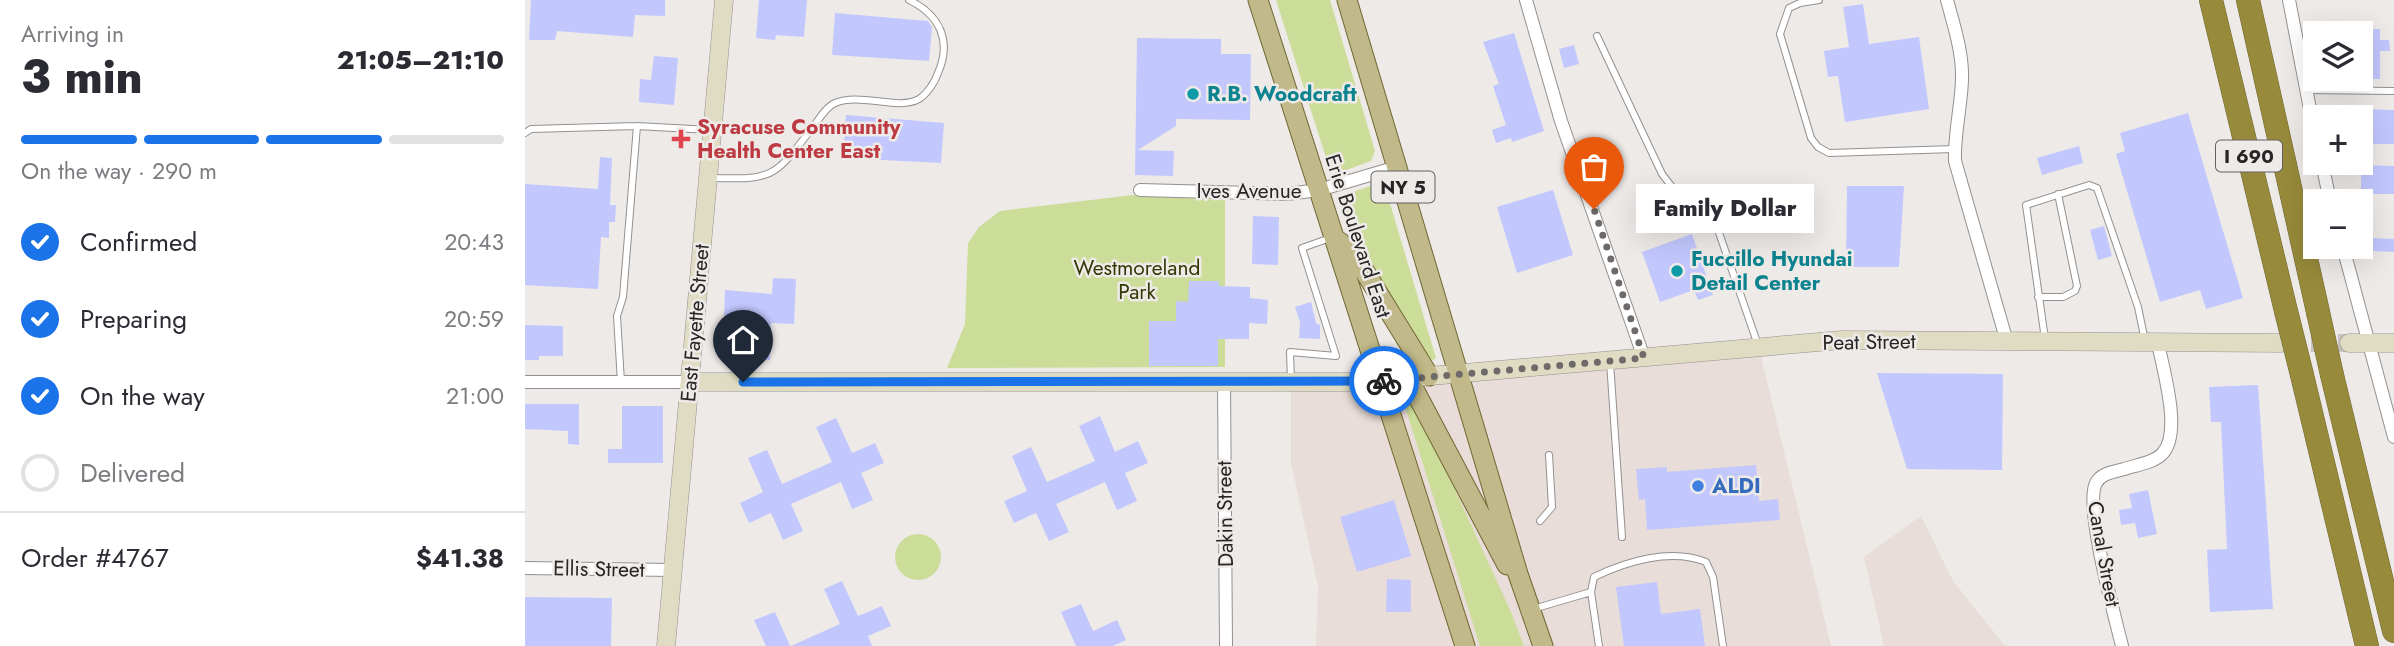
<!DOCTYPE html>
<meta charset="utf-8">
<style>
body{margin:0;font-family:Jost,sans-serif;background:#f2f2f3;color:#2b2b33;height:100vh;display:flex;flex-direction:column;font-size:26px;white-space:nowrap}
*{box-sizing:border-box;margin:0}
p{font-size:23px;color:#7c7c81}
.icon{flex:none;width:38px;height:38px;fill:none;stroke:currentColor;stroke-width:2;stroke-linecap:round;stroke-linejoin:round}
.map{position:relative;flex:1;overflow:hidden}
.side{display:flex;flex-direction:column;background:#fff;width:525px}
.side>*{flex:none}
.tools{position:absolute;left:1778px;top:21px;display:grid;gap:14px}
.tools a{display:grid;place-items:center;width:70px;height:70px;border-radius:0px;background:#fff;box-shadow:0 7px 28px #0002;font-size:35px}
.pin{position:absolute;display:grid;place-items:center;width:60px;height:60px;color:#fff;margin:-72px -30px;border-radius:50% 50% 50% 0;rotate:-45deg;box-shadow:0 0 7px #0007}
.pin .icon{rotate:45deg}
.courier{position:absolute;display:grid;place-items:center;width:70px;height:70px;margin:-35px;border:5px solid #1a73e8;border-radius:50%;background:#fff;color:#222;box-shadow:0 2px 9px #0007}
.bubble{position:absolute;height:49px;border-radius:0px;background:#fff;box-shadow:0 7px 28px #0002;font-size:23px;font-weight:800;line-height:49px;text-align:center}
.summary em{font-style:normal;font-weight:800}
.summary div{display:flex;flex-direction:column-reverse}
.summary{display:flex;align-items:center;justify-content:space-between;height:119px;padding:0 21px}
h1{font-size:46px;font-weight:800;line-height:52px}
.bar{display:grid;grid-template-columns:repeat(4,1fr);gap:10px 7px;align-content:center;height:84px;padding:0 21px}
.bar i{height:9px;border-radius:5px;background:#e1e1e2}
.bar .on{background:#1a73e8}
.bar p{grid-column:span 4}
.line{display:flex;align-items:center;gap:18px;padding:0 21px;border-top:2px solid #e1e1e2}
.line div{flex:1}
ol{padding:0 21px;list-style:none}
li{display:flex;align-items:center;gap:21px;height:77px}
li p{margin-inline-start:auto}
li .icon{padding:7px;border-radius:50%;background:#1a73e8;color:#fff;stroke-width:4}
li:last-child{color:#7c7c81}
li i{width:38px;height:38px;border:4px solid #e1e1e2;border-radius:50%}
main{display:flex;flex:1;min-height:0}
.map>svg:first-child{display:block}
</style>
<main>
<section class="side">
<div class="summary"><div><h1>3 min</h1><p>Arriving in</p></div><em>21:05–21:10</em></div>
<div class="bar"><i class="on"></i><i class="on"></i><i class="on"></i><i></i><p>On the way · 290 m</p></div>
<ol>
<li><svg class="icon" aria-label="check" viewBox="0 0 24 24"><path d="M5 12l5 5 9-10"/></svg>Confirmed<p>20:43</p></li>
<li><svg class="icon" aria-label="check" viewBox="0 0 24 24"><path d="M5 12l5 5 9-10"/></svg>Preparing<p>20:59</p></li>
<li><svg class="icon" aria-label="check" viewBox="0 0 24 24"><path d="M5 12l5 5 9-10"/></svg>On the way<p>21:00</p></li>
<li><i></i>Delivered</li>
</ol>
<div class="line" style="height:91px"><div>Order #4767</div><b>$41.38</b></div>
</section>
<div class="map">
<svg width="1869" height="646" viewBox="0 0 1869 646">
<rect width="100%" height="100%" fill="#eeeae8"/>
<path fill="#e8ddd8" d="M1234 348 1306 646H791L793 586 766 463V382Z
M1396 516 1428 581 1480 646H1359L1339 557Z"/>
<path fill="#ccdc99" d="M751 0H805L850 151 846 161 816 172 804 167Z
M851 184 861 190 911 358 908 360 902 358C887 332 808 216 819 195Z
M608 195 700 200V367L422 368 440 324 443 243 454 227 475 211Z
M887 396 986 612 999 646H955L878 400Z
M370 557a23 23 0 1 1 46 0a23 23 0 1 1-46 0Z"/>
<path fill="#c2c7fe" d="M6 0H140V16L110 15 108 37 32 31 30 40H4Z
M234 0H282L279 37 251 35 250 40 231 38Z
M1338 4 1344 44 1394 37 1404 109 1320 122 1313 76 1303 77 1299 51 1324 47 1318 7Z
M310 13 403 21 407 27 404 61 307 55Z
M1836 29H1855V40H1864L1865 51H1855V79H1836Z
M989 33 1019 131 987 142 986 138 971 143 967 130 981 125 968 86 974 84 958 42Z
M612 38 696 39V54H726L725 120 651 119V126L613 150 649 151 648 176 610 175Z
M1049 45 1054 64 1039 68 1034 49Z
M129 56 153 58 149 105 114 102 115 79 126 80Z
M1836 109 1869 110V144H1836Z
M1663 113 1718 298 1681 309 1675 290 1635 302 1591 154 1600 151 1595 133Z
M321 115 419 123 416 163 318 158Z
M1554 146 1558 163 1517 175 1512 158Z
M75 157 87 158 85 205H91L90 222H84V238L76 237 73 289 0 285V184L73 189Z
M1836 165 1869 166V194H1836Z
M1322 186H1379L1374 267H1321Z
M1028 190 1048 255 992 273 972 207Z
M728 216 754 217 753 265 727 264Z
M1579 226 1587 256 1573 260 1565 230Z
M1167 234 1188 295 1173 300 1169 290 1135 302 1117 252Z
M1848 238 1869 239V252L1848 251Z
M248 278 271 279 269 324 246 323 245 360 205 359V321L199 320 200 290 247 294Z
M664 281H694V286L725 287V298L743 300 742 324 724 323V339H693V366H624V321H651V301L663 302Z
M786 302 791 323 795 325V339L774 338 775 322 770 307Z
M0 325 38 326V356H14V360H0Z
M1352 373 1478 374 1477 470 1382 469Z
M1733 385 1748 609 1685 612 1682 550 1702 549 1696 422H1686L1684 387Z
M0 404H54V445L43 444V431L0 429Z
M97 406H138V463H83V449H97Z
M575 416 590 452 613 441 623 463 600 473 612 501 592 510 580 482 531 504 544 532 524 541 511 513 489 523 479 501 502 491 487 456 506 447 522 482 570 461 554 426Z
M311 418 327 453 350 443 359 463 336 473 348 500 327 509 316 482 266 504 278 531 258 540 246 513 224 523 215 503 238 492 223 458 242 450 257 484 307 462 291 427Z
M1231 465 1234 501 1253 499 1255 520 1122 530 1120 499 1114 500 1111 469 1142 467V472Z
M1623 490 1632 534 1613 538 1610 523 1596 525 1594 510 1607 508 1604 494Z
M869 500 886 556 832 572 815 517Z
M862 579 886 580V612H861Z
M317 581 333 616 357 606 366 626 343 636 347 646H266L315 624 299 589Z
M1132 582 1136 614 1175 609 1180 646H1099L1091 587Z
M0 597 87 598 86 646H0Z
M556 604 568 631 592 620 601 640 588 646H551L536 612Z
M250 612 265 646H241L229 620Z"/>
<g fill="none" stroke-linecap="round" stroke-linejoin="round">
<path stroke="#c6c3c1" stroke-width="18" stroke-dasharray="18 9" stroke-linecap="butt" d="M1759 343H1824"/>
<defs>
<path id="lane" d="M1294 0 1275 3 1264 8 1255 34 1286 138 1293 147 1304 153 1429 149
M1072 36 1137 174 1151 192 1186 217 1192 227 1233 345
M1782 90 1869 91
M0 133 6 129 112 126
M187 178C251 180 250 176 288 127 294 119 301 107 310 103 335 92 373 111 394 99 402 94 410 82 413 73 427 41 415 15 384 0
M1513 297H1538L1550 291 1552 286 1533 194
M1520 339 1501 205 1564 185 1572 188 1613 307 1620 341
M1085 362 1097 537
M766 380 765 352 811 356 777 248 808 237
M96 382 92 316 98 297 112 126 185 130
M1015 521 1027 507 1024 455
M1008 609 1066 592
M1074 646 1066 592 1069 577C1102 561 1146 548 1181 562L1188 577 1198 646"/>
<path id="street" d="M1001 0 1036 121 1119 358
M1422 0C1429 26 1438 53 1437 80 1436 108 1429 134 1430 161L1482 342
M1764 0 1790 135
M1797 163 1805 201
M615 190 762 194 794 190 872 167
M1818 247 1869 437
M0 382H165
M699 383 701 646
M0 568 148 570
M1597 646C1590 617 1559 505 1571 483 1576 473 1589 472 1599 469 1611 465 1629 463 1638 453 1657 431 1638 370 1633 343"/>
<path id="secondary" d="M1824 343H1869
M165 382H836L1317 340 1756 343
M141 646 199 0"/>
<path id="primary" d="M733 0 940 646
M822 0 993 574 1018 646
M815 242 840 272 904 376
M883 378 982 565"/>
<path id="highway" d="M1686 0 1761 311
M1723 0 1793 312
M1777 375 1842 646
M1807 375 1869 631"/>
</defs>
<use href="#lane" stroke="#93908f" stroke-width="8"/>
<use href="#street" stroke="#93908f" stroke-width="14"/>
<use href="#secondary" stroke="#93908f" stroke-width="19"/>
<use href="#primary" stroke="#706733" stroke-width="21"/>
<use href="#highway" stroke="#706733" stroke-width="24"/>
<use href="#lane" stroke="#fff" stroke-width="6"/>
<use href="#street" stroke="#fff" stroke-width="12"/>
<use href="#secondary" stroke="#e0dcc4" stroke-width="18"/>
<use href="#primary" stroke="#c1b989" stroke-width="19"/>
<use href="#highway" stroke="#978a3a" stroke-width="23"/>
<defs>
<path id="highway-bridge" d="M1761 311 1777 375
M1793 312 1807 375"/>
</defs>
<use href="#highway-bridge" stroke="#706733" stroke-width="24" stroke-linecap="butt"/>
<use href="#highway-bridge" stroke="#978a3a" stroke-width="23"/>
</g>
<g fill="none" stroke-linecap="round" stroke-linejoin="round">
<path stroke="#6d6a69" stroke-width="7" stroke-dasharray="0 12.6" d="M859 381 1119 358 1069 209"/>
<path stroke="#1a73e8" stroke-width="9" d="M218 382 859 381"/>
</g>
<g fill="#0f9aa8" stroke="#eeeae8" stroke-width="2.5">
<circle cx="668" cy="94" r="7"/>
<circle cx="1152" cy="271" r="7"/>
</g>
<path fill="#e0444e" stroke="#eeeae8" stroke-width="2.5" d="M152.5 128.5h7v7h7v7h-7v7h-7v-7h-7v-7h7z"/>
<circle fill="#3f7fe0" stroke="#eeeae8" stroke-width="2.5" cx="1173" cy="486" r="7"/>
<g text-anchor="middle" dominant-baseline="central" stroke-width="5" stroke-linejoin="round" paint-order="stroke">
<g fill="#eeeae8" stroke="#636060" stroke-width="2">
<rect x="1691" y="140.5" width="66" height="31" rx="5"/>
<rect x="846.5" y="171.5" width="63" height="31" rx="5"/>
</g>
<g font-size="19" font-weight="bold" fill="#272525">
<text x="1724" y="156">I 690</text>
<text x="878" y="187">NY 5</text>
</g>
<g font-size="21" font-weight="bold" fill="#0d838f" stroke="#eeeae8" text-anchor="start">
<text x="682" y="94">R.B. Woodcraft</text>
<text x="1166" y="259">Fuccillo Hyundai<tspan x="1166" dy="24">Detail Center</tspan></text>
</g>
<g font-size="21" font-weight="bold" fill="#be3a42" stroke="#eeeae8" text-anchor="start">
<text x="172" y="127">Syracuse Community<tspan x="172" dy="24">Health Center East</tspan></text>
</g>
<g font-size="21" fill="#272525" stroke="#eeeae8">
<text x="724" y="191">Ives Avenue</text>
<text transform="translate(833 236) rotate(72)">Erie Boulevard East</text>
<text transform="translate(170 323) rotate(-85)">East Fayette Street</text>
<text transform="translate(1344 342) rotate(-1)">Peat Street</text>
<text transform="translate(700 514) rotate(-91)">Dakin Street</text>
<text transform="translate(1579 554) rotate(80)">Canal Street</text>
<text transform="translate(74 569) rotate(1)">Ellis Street</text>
</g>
<g font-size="21" fill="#313a02" stroke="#eeeae8">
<text x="612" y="268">Westmoreland<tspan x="612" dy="24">Park</tspan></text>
</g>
<g font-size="21" font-weight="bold" fill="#366cbe" stroke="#eeeae8" text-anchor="start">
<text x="1187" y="486">ALDI</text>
</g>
</g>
</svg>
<div class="tools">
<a><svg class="icon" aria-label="layers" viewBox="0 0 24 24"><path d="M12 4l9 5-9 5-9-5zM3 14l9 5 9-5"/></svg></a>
<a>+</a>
<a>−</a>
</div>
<div class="pin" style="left:1069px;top:209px;background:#ea580c"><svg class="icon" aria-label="bag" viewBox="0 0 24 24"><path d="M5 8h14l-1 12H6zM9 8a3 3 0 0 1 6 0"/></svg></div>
<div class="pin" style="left:218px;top:382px;background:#1f2937"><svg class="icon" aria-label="home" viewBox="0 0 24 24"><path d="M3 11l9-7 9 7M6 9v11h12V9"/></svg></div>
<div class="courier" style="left:859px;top:381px"><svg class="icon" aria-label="bike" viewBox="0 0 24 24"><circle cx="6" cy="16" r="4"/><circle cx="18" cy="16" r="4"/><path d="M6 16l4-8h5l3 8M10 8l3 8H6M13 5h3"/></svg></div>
<div class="bubble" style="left:1111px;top:184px;width:178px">Family Dollar</div>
</div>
</main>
